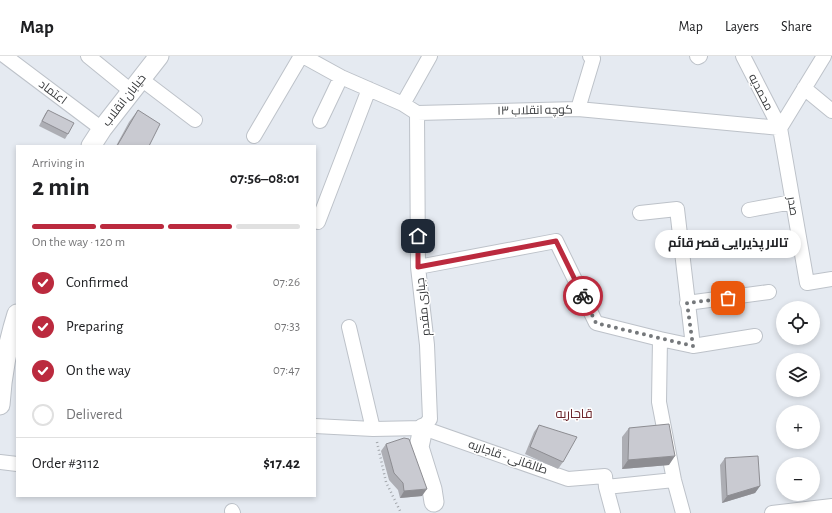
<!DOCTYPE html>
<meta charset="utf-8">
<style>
body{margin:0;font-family:"Alegreya Sans",Cairo,sans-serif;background:#f2f2f2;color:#202124;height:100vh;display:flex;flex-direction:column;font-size:15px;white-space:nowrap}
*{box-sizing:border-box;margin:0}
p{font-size:13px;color:#757577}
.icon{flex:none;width:22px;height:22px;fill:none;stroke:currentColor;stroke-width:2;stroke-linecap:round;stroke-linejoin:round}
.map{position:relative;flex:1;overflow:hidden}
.side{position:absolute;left:16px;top:89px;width:300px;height:352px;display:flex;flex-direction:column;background:#fff;border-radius:0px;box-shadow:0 2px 6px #0003}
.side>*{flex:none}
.fabs{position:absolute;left:776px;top:245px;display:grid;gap:8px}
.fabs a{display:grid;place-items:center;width:44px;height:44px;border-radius:50%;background:#fff;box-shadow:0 2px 6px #0003;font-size:20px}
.pin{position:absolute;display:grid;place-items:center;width:34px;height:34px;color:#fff;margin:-17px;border-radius:8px;box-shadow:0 2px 6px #0006}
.courier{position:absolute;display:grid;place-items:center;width:40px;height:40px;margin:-20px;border:3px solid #bb2a3e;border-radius:50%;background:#fff;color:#222;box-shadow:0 1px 5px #0007}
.bubble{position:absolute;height:28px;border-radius:14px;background:#fff;box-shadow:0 2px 6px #0003;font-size:13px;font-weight:700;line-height:28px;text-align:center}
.headline em{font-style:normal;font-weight:700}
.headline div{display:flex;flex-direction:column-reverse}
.headline{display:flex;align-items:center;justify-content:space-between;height:68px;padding:0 16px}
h1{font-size:26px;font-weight:700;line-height:30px}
.bar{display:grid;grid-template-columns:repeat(4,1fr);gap:6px 4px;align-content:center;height:48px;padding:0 16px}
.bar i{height:5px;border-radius:3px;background:#e0e0e0}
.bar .current{background:#bb2a3e}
.bar p{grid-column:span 4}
.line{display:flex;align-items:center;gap:10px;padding:0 16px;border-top:1px solid #e0e0e0}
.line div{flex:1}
ol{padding:0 16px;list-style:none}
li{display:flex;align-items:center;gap:12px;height:44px}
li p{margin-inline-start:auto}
li .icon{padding:4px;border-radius:50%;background:#bb2a3e;color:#fff;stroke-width:4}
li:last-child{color:#757577}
li i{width:22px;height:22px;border:2px solid #e0e0e0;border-radius:50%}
header{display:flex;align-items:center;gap:24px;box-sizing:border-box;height:56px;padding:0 20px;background:#fff;border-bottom:1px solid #e0e0e0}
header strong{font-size:19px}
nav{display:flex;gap:22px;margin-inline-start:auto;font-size:14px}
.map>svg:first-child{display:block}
</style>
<header>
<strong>Map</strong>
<nav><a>Map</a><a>Layers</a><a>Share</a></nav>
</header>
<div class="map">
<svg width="832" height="457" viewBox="0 0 832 457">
<rect width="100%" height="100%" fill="#e5eaf1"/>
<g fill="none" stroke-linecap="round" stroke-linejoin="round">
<defs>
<path id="street" d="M5 0 102 73
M88 0 131 35
M303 0 341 21 403 48 417 57 578 53 780 72
M697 0 698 1 700 0
M743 0 780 72 807 227 832 223
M141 23 195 64
M804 32 832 55
M403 48 430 0
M578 53 593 3 590 0
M417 57 418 211 427 289 430 363 423 372
M320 65 341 21
M780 72 824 0
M254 80 301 0
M749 154 792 146
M640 157 677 153 693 290
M318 166 369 33
M418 211 556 185 596 267 660 283 659 346 674 424 683 457
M687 247 769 236
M349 271 373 373
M660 283 693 290 755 280
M315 370 373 373 423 372 568 423 605 420 606 431 613 457
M0 406 17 408
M606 431 674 424
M232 455 233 457
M772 457 832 450"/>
<path id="secondary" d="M91 90 102 73 159 0
M0 349C2 316 7 290 17 258
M423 372 419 391 432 433 434 446"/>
</defs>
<use href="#street" stroke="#bdc2c9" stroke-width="16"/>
<use href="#secondary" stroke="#bdc2c9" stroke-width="21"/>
<path stroke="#a3a7ac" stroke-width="2.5" stroke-dasharray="1 3" stroke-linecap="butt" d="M377 386 386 426 401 457"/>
<use href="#street" stroke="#fff" stroke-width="14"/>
<use href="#secondary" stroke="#fff" stroke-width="19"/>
</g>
<path fill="#adaeb4" d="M48 54 68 78 65 83 39 70 45 58Z
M138 54 149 90H116L129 66Z
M539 369 563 406 558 413 525 398 534 376Z
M629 372 669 409 622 413V381Z
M386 388 422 440 400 442 398 434 389 424 381 395Z
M725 402 760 430 755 437 722 447 720 409Z"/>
<path fill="#8d8d92" d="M675 400 669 409 622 413 628 404Z
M760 430 755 437 722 447 727 440Z
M427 433 422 440 400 442 404 435Z"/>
<path fill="#c9cad1" stroke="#8d8d92" d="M48 54 74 67 68 78 42 65Z
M138 54 160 68 149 90H117Z
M669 368 675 400 628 404 629 372Z
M539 369 577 381 563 406 530 391Z
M404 382 409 383 427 433 404 435 403 427 394 417 386 388Z
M758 400 760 430 727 440 725 402Z"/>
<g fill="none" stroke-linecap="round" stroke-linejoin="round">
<path stroke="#75787b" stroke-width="4" stroke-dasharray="0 7.2" d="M583 240 596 267 693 290 687 247 728 242"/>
<path stroke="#bb2a3e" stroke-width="5" d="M418 180V211L556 185 583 240"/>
</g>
<g text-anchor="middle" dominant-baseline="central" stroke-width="3" stroke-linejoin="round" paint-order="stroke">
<g font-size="12" fill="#383a3c" stroke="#fff">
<text transform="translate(53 36) rotate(37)">اعتماد</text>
<text transform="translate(761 36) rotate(63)">محمدیه</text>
<text transform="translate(124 44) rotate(-52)">خیابان انقلاب</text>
<text transform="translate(535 54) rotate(-1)">کوچه انقلاب ۱۳</text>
<text transform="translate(793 150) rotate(80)">صدر</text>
<text transform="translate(423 251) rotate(-96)">جباری مقدم</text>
<text transform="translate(508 401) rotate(19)">طالقانی - قاجاریه</text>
</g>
<g font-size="13" fill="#6b252a" stroke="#fff">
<text x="574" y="358">قاجاریه</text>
</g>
</g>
</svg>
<div class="fabs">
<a><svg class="icon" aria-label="locate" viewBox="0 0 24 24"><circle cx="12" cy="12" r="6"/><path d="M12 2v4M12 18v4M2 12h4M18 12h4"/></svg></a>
<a><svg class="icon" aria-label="layers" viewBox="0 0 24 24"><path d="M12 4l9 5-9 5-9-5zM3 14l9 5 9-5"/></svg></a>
<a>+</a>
<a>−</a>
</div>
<div class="pin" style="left:728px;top:242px;background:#ea580c"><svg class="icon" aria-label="bag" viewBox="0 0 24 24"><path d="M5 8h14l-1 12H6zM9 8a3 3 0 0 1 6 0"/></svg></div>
<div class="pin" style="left:418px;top:180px;background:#1f2937"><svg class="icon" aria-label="home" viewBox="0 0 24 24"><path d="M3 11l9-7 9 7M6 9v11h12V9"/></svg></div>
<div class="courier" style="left:583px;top:240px"><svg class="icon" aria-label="bike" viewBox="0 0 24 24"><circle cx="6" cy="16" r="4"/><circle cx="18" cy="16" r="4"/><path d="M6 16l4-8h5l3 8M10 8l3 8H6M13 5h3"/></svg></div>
<div class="bubble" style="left:655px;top:174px;width:146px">تالار پذیرایی قصر قائم</div>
<section class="side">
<div class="headline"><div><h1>2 min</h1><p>Arriving in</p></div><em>07:56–08:01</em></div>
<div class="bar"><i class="current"></i><i class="current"></i><i class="current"></i><i></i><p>On the way · 120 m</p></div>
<ol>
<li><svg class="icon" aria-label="check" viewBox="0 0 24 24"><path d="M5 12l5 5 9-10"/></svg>Confirmed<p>07:26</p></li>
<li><svg class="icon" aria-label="check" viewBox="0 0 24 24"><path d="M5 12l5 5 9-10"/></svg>Preparing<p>07:33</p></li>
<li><svg class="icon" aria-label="check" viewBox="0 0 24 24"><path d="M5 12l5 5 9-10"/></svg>On the way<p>07:47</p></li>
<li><i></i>Delivered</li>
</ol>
<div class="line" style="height:52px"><div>Order #3112</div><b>$17.42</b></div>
</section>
</div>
